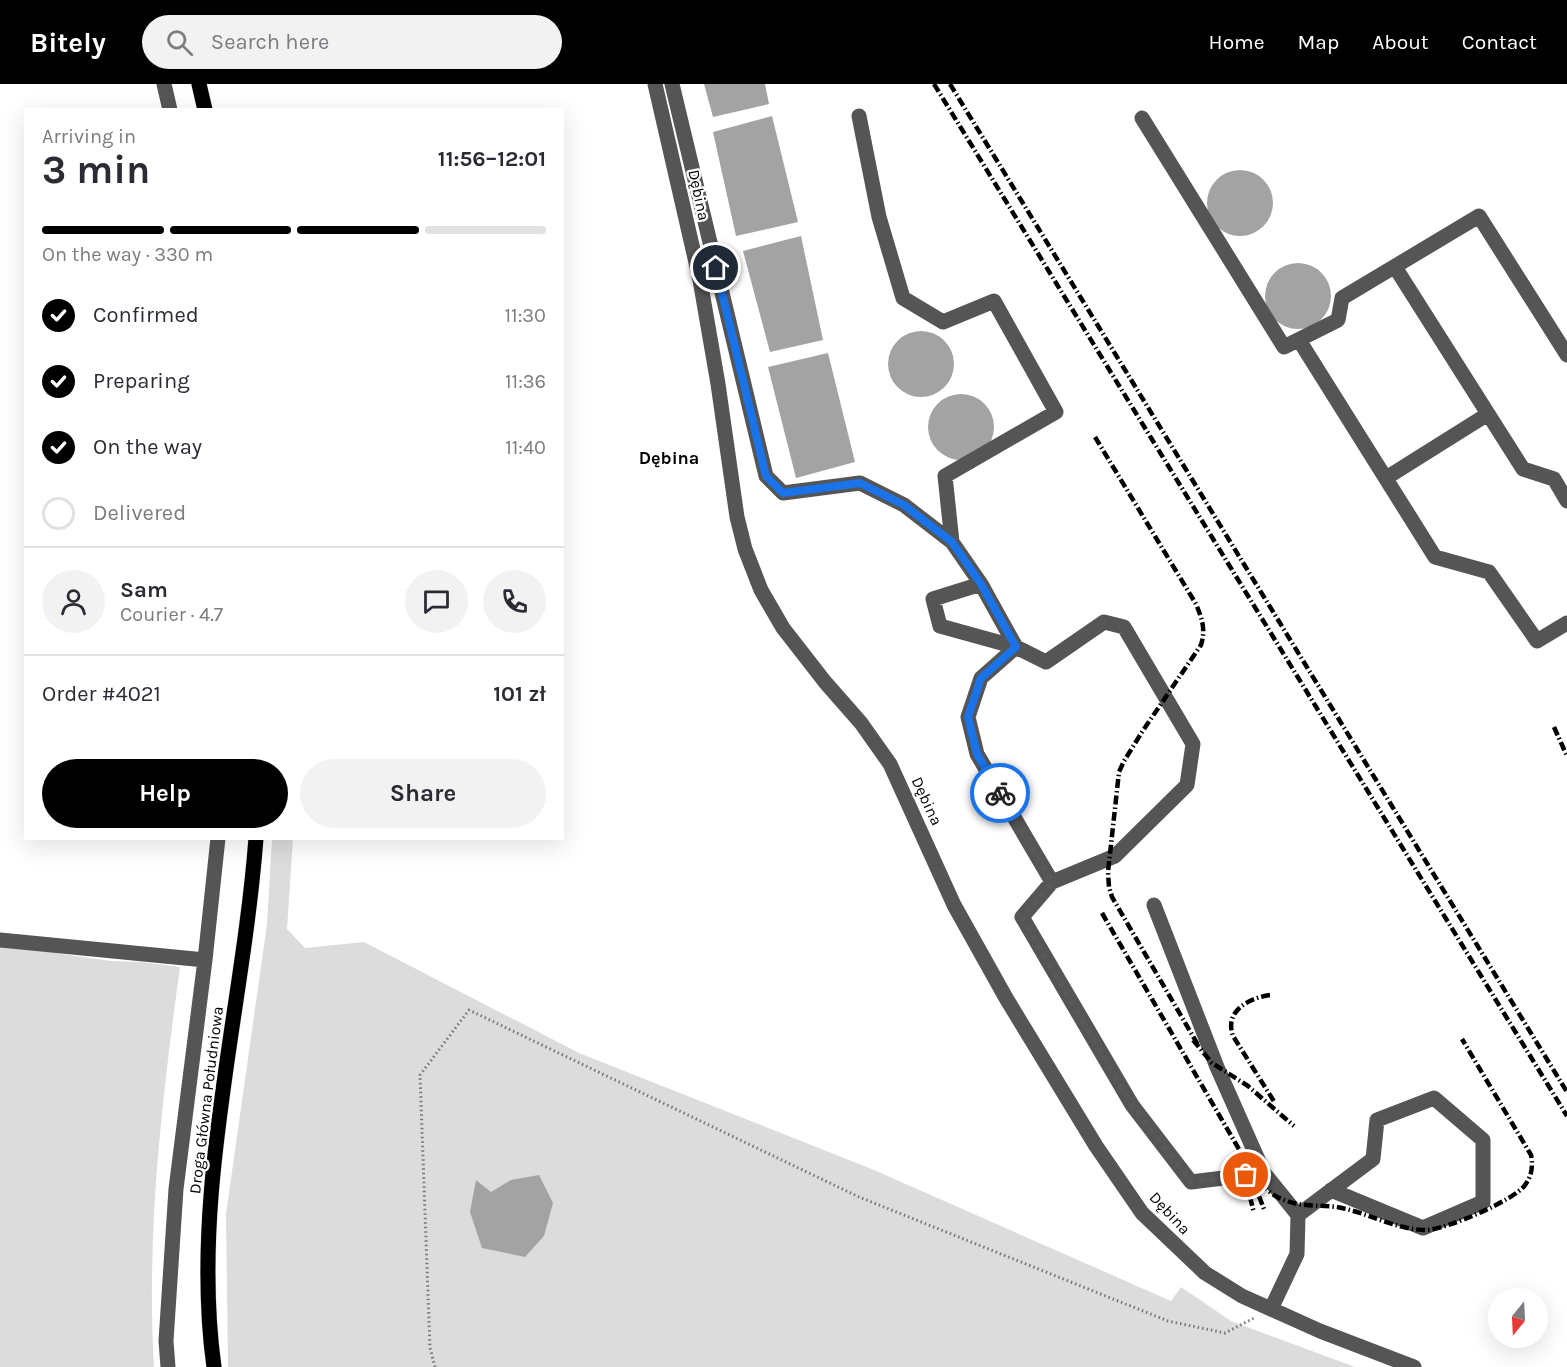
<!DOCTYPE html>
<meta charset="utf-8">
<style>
body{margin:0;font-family:Karla,sans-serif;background:#f2f2f3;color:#2b2b33;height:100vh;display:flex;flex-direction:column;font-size:22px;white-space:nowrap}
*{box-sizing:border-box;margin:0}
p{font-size:20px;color:#7c7c81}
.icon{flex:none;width:33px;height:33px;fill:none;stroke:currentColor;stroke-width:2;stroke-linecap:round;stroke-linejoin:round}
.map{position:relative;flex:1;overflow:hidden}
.side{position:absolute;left:24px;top:24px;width:540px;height:732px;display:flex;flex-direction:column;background:#fff;border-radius:0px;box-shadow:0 6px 24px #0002}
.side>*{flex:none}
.needle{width:39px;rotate:198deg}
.controls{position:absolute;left:1488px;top:1204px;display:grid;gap:12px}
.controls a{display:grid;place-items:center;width:60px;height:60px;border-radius:50%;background:#fff;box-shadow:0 6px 24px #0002;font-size:30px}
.pin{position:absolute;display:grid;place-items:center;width:51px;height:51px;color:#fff;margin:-26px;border:3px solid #fff;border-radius:50%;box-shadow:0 2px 6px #0007}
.courier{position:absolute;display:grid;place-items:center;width:60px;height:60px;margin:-30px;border:4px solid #1a73e8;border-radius:50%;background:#fff;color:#222;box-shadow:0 2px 8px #0007}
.overview em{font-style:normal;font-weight:700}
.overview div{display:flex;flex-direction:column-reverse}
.overview{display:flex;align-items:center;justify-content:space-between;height:102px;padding:0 18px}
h1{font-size:39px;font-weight:700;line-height:45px}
.bar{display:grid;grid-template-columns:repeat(4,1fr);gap:9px 6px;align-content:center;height:72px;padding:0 18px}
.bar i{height:8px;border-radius:4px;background:#e1e1e2}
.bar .current{background:#000}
.bar p{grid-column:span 4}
.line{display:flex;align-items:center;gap:15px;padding:0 18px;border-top:2px solid #e1e1e2}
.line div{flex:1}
.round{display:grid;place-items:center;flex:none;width:63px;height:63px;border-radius:32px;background:#f2f2f3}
ol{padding:0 18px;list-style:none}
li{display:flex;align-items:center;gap:18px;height:66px}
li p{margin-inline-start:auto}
li .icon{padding:6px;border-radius:50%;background:#000;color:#fff;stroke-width:4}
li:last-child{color:#7c7c81}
li i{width:33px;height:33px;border:3px solid #e1e1e2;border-radius:50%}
.cta{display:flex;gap:12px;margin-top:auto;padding:12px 18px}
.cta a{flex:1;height:69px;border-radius:36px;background:#000;color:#fff;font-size:24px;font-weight:700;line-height:69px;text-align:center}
.cta a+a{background:#f2f2f3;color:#2b2b33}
header{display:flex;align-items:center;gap:36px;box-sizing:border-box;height:84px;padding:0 30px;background:#000;color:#fff}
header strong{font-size:28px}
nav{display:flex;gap:33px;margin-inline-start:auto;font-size:21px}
.search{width:420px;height:54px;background:#f2f2f3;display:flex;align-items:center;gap:15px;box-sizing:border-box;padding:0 21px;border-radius:33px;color:#7c7c81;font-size:22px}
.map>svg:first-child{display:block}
</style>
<header>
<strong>Bitely</strong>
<div class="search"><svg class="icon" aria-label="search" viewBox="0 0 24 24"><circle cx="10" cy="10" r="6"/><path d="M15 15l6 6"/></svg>Search here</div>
<nav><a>Home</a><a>Map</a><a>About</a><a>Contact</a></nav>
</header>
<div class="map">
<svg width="1567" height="1283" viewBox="0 0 1567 1283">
<rect width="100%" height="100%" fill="#fff"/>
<path fill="#dcdcdc" d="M272 755H293L287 845 305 864 364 858 579 969 874 1086 1171 1217 1181 1203 1231 1237 1355 1283H228L226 1130 267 840Z
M0 861 111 877 142 878 180 883C162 1015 146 1149 154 1283H0Z"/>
<path fill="#a3a3a3" d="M704 0H765L769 20 713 33Z
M772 32 798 138 736 152 713 48Z
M1207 119a33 33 0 1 1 66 0a33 33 0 1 1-66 0Z
M801 152 823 256 770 268 743 167Z
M1265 212a33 33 0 1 1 66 0a33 33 0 1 1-66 0Z
M888 280a33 33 0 1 1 66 0a33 33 0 1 1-66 0Z
M828 269 855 378 796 394 768 283Z
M928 343a33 33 0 1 1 66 0a33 33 0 1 1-66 0Z
M539 1091 553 1119 544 1152 525 1173 482 1164 470 1128 476 1096 491 1108 511 1096Z"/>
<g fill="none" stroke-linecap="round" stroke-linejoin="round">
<defs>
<path id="major" d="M199 0 205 26
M214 1283C190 1111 243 927 256 754"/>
</defs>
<use href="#major" stroke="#dbdbdb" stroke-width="16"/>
<path stroke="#777" stroke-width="3" stroke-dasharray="1.5 3" stroke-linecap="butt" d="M435 1283 430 1264 420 991 469 926 859 1113 1168 1237 1225 1249 1256 1233"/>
<path stroke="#555" stroke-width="15" d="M164 0 170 26
M655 0 700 196 718 300 737 433 745 465 761 506 783 544 825 598 861 639 890 680 954 821 1006 914 1096 1062 1142 1129 1205 1189 1242 1212 1320 1247 1414 1283
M672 0 766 392 783 409 860 399 904 421 952 458 981 500 1016 563
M859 32 879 133 903 214 943 238 994 217 1056 328 945 392 952 458
M1142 34 1284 263 1338 236 1342 214 1479 132 1567 271
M1395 183 1523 385 1554 395 1567 417
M1299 256 1435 473 1489 488 1537 557 1567 539
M1386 394 1488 330
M981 500 933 515 940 542 1016 563
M1052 798 1115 772 1187 701 1193 660 1124 543 1104 538 1046 578 1016 563 981 594 968 633 977 670 1052 798 1022 833 1132 1021 1191 1098 1264 1089 1298 1131
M1154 821 1217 983 1264 1089
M0 856 205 876 218 754
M1271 1225 1297 1170 1298 1131 1373 1075 1377 1036 1434 1014 1483 1056V1118L1423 1144 1331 1106
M168 1283 166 1257 176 1105 205 876"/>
<use href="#major" stroke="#000" stroke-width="15"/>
<path stroke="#000" stroke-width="4.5" stroke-dasharray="9 3 1.5 3" stroke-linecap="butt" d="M934 0 1567 1032
M950 0 1567 1008
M1095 353 1196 520C1202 535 1206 545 1201 561L1142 648 1124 677 1119 688 1108 788 1109 803 1112 813 1198 961
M1554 643 1567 672
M1102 829 1251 1086C1260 1099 1268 1110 1284 1116 1303 1124 1323 1120 1342 1124 1370 1130 1398 1146 1426 1146 1445 1146 1515 1116 1525 1101 1532 1092 1533 1082 1531 1071L1462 955
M1270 911C1249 914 1224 927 1233 952L1275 1019
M1193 956 1212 979 1248 1002 1294 1042
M1242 1081 1254 1129
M1253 1097 1264 1125"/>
</g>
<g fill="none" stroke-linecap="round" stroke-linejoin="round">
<path stroke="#595959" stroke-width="6" stroke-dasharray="0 10.8" d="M1000 709 1052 798 1022 834 1132 1021 1191 1098 1246 1091"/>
<path stroke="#1a73e8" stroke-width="8" d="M716 184 766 392 783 409 860 399 904 421 952 458 981 500 1016 563 981 594 968 633 977 670 1000 709"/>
</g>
<g text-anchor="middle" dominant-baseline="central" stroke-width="4.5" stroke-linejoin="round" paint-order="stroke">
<g font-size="16" fill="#000" stroke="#fff">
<text transform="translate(699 111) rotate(78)">Dębina</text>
<text transform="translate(927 717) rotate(65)">Dębina</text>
<text transform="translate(206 1016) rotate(-83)">Droga Główna Południowa</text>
<text transform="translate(1170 1129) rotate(47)">Dębina</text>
</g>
<g font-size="18" font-weight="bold" fill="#000" stroke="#fff">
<text x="669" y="374">Dębina</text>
</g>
</g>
</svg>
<div class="controls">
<a><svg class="needle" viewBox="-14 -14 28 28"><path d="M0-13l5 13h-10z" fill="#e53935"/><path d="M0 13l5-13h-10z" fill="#7c7c81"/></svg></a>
</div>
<div class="pin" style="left:1246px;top:1091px;background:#ea580c"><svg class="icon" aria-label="bag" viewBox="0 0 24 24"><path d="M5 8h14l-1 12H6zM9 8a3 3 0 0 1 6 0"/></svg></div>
<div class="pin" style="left:716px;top:184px;background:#1f2937"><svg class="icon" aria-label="home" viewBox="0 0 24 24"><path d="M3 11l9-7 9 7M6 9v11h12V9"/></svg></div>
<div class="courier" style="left:1000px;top:709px"><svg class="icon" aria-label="bike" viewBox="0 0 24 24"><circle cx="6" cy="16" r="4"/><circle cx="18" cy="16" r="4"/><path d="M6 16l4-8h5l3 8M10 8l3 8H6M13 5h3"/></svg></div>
<section class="side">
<div class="overview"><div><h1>3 min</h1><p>Arriving in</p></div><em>11:56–12:01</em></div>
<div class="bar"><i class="current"></i><i class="current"></i><i class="current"></i><i></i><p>On the way · 330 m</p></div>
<ol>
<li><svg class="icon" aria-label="check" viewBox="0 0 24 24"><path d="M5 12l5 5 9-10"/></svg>Confirmed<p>11:30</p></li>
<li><svg class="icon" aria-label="check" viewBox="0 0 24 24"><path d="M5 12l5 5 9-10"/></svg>Preparing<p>11:36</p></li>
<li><svg class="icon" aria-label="check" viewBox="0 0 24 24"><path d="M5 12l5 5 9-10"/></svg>On the way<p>11:40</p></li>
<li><i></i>Delivered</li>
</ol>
<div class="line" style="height:108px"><a class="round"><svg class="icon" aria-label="person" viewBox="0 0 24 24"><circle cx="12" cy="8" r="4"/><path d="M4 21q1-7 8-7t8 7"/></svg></a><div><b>Sam</b><p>Courier · 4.7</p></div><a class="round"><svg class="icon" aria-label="chat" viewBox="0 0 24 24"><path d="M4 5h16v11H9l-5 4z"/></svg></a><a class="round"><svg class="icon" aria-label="phone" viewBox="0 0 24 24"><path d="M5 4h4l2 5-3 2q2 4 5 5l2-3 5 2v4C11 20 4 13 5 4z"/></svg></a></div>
<div class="line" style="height:78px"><div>Order #4021</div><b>101 zł</b></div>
<div class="cta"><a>Help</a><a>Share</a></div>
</section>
</div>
